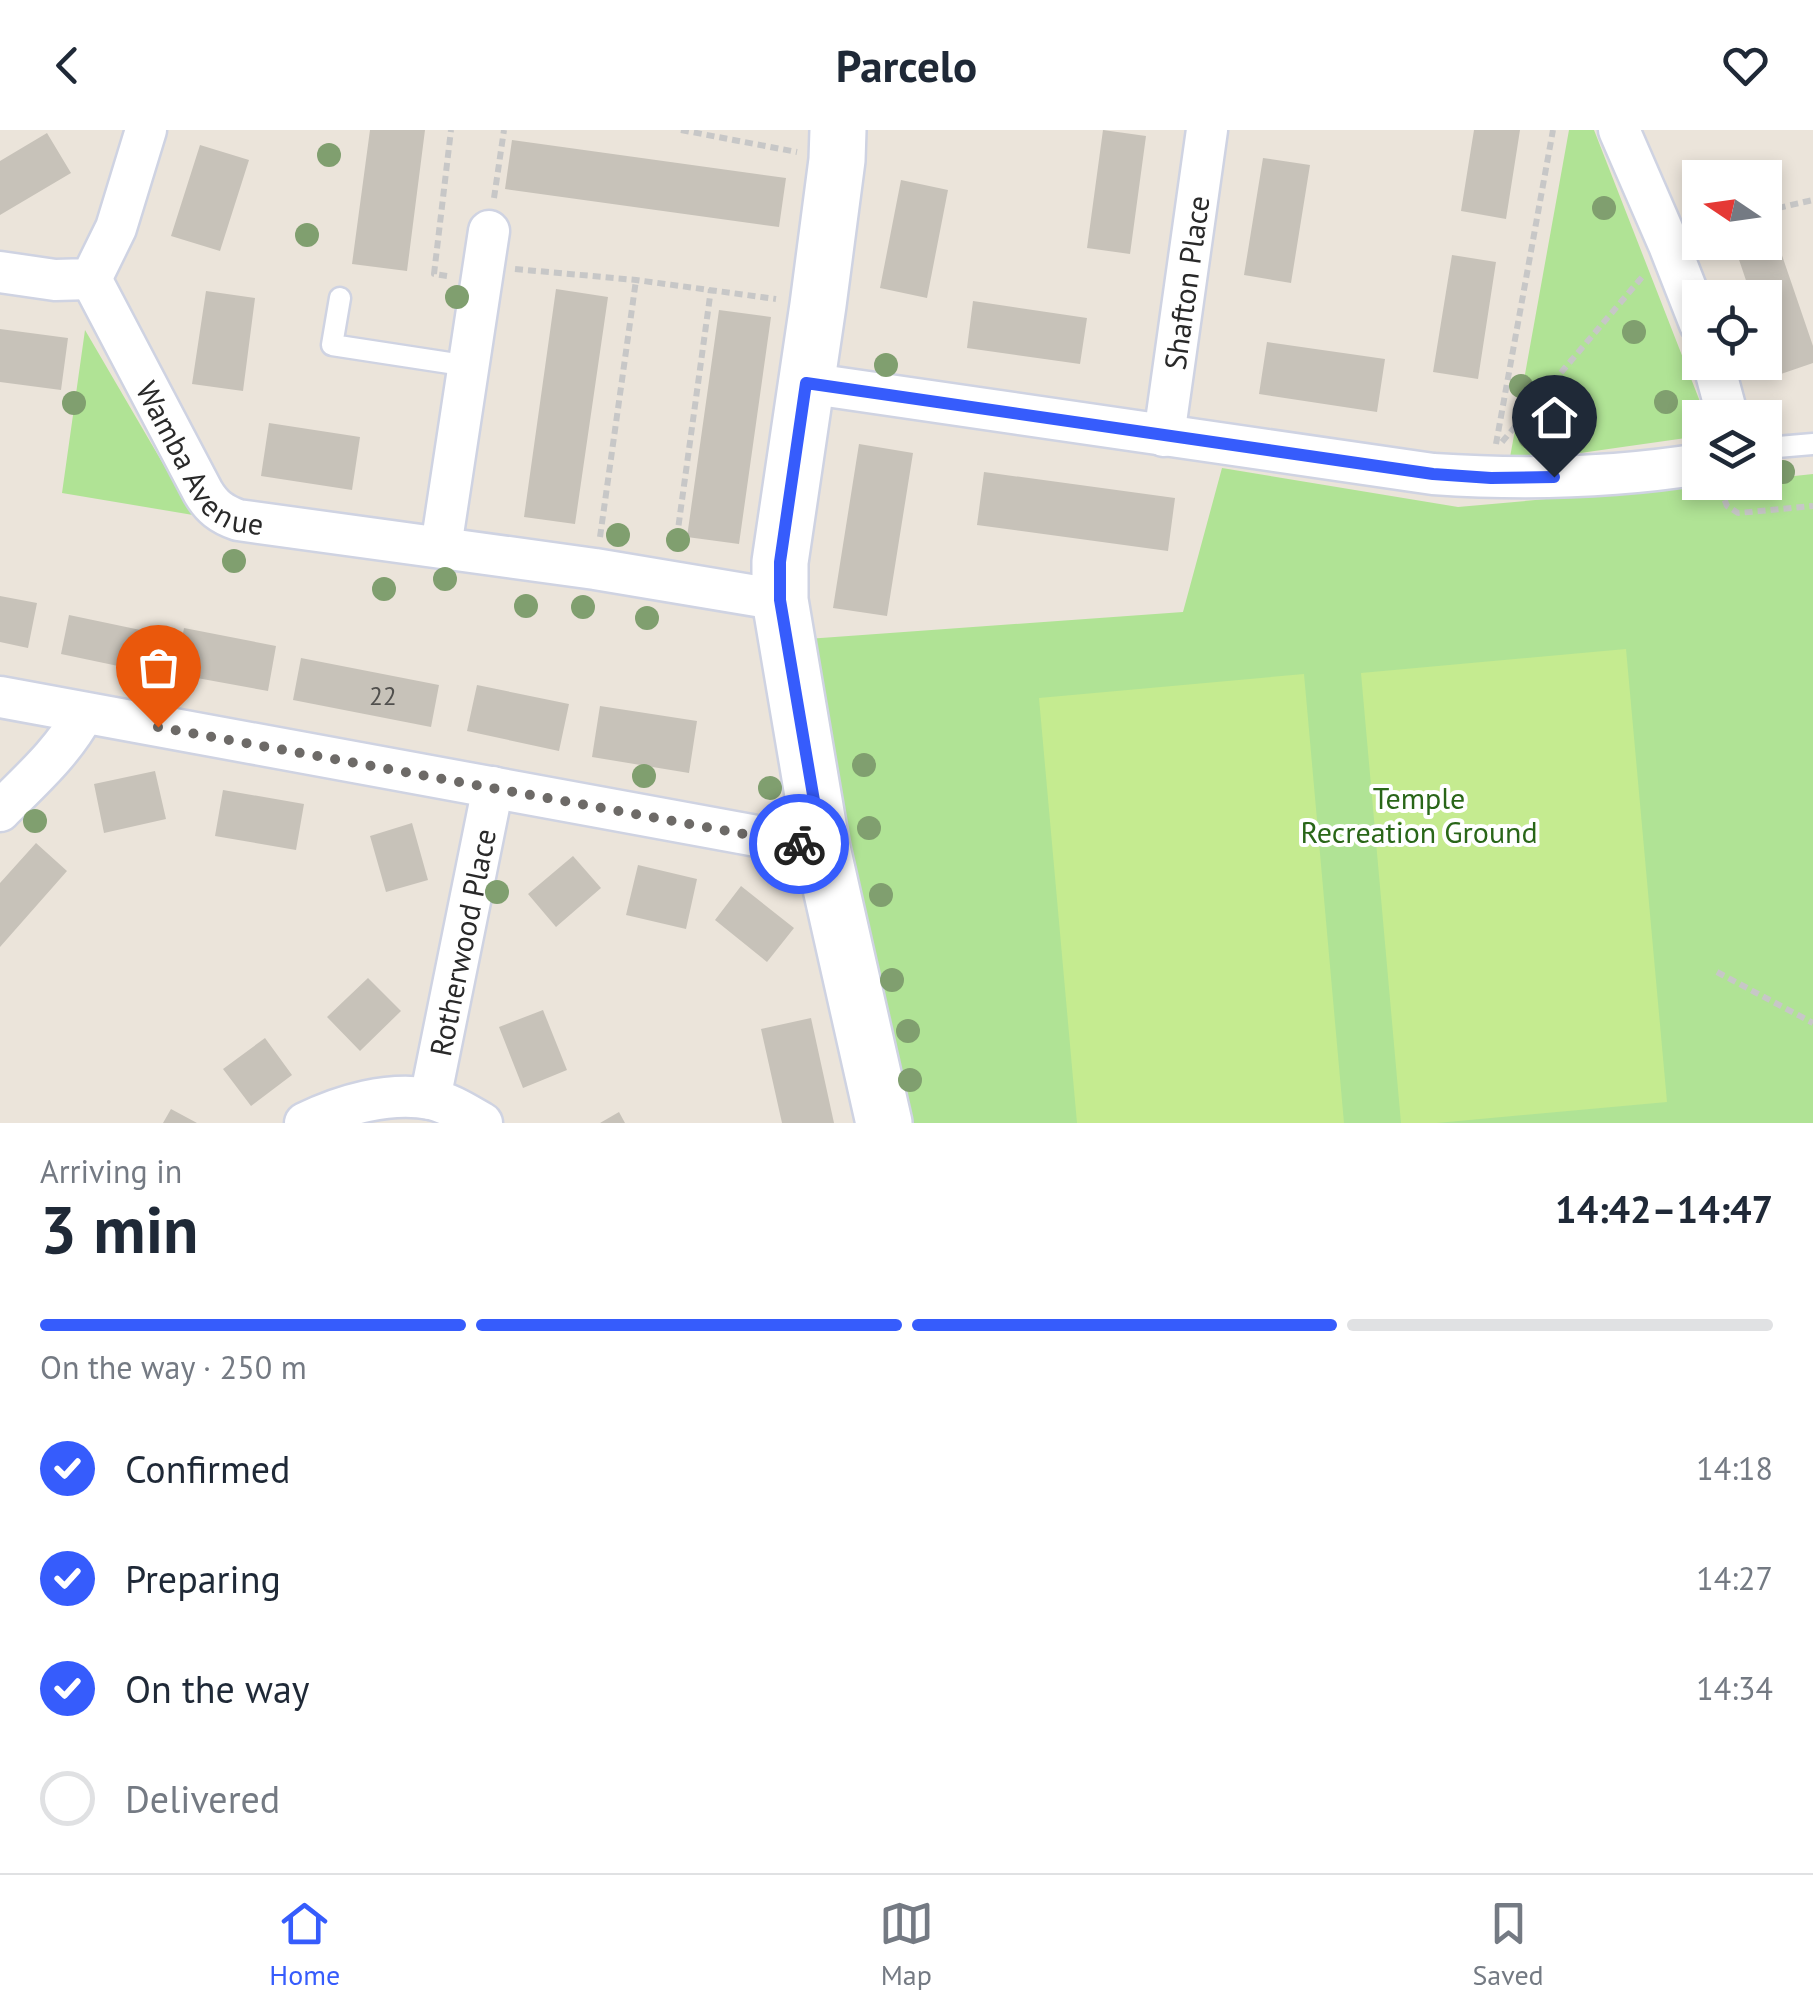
<!DOCTYPE html>
<meta charset="utf-8">
<style>
body{margin:0;font-family:"PT Sans",sans-serif;background:#f2f2f3;color:#1f2937;height:100vh;display:flex;flex-direction:column;font-size:38px;white-space:nowrap}
*{box-sizing:border-box;margin:0}
p{font-size:32px;color:#747a83}
.icon{flex:none;width:55px;height:55px;fill:none;stroke:currentColor;stroke-width:2;stroke-linecap:round;stroke-linejoin:round}
.map{position:relative;height:993px;overflow:hidden}
.sheet{display:flex;flex-direction:column;background:#fff;flex:1}
.sheet>*{flex:none}
.needle{width:65px;rotate:283deg}
.buttons{position:absolute;left:1682px;top:30px;display:grid;gap:20px}
.buttons a{display:grid;place-items:center;width:100px;height:100px;border-radius:0px;background:#fff;box-shadow:0 5px 15px #0003;font-size:50px}
.pin{position:absolute;display:grid;place-items:center;width:85px;height:85px;color:#fff;margin:-102px -42px;border-radius:50% 50% 50% 0;rotate:-45deg;box-shadow:0 0 10px #0007}
.pin .icon{rotate:45deg}
.courier{position:absolute;display:grid;place-items:center;width:100px;height:100px;margin:-50px;border:8px solid #365cfc;border-radius:50%;background:#fff;color:#222;box-shadow:0 2px 12px #0007}
.overview em{font-style:normal;font-weight:700}
.overview div{display:flex;flex-direction:column-reverse}
.overview{display:flex;align-items:center;justify-content:space-between;height:170px;padding:0 40px}
h1{font-size:65px;font-weight:700;line-height:75px}
.bar{display:grid;grid-template-columns:repeat(4,1fr);gap:15px 10px;align-content:center;height:120px;padding:0 40px}
.bar i{height:12px;border-radius:8px;background:#e0e1e3}
.bar .selected{background:#365cfc}
.bar p{grid-column:span 4}
ol{padding:0 40px;list-style:none}
li{display:flex;align-items:center;gap:30px;height:110px}
li p{margin-inline-start:auto}
li .icon{padding:10px;border-radius:50%;background:#365cfc;color:#fff;stroke-width:4}
li:last-child{color:#747a83}
li i{width:55px;height:55px;border:5px solid #e0e1e3;border-radius:50%}
header{display:flex;justify-content:space-between;align-items:center;height:130px;padding:0 40px;background:#fff;font-size:45px;font-weight:700}
.tabs{display:flex;justify-content:space-around;align-items:center;height:140px;border-top:2px solid #e0e1e3;background:#fff;font-size:28px;color:#747a83}
.tabs a{display:grid;justify-items:center;gap:5px}
.tabs .selected{color:#365cfc}
.map>svg:first-child{display:block}
</style>
<header><svg class="icon" aria-label="back" viewBox="0 0 24 24"><path d="M15 5l-7 7 7 7"/></svg>Parcelo<svg class="icon" aria-label="heart" viewBox="0 0 24 24"><path d="M12 20l-8-8c-3-5 5-10 8-4 3-6 11-1 8 4z"/></svg></header>
<div class="map">
<svg width="1813" height="993" viewBox="0 0 1813 993">
<rect width="100%" height="100%" fill="#ebe4da"/>
<path fill="#b0e395" d="M1569 0H1594L1706 287 1700 288V306L1509 333Z
M85 200 193 385 62 363Z
M1222 338 1458 377 1726 353 1765 352V349L1813 344V993H906L807 509 1183 482Z"/>
<path fill="#c5eb90" d="M1626 519 1667 972 1437 993H1401L1361 543Z
M1304 544 1344 993H1077L1039 568Z"/>
<path fill="#c7c2b9" d="M370 0H425L407 141 352 134Z
M1103 0 1146 6 1130 124 1087 118Z
M1474 0H1520L1506 89 1461 81Z
M47 3 71 43 0 85V31Z
M512 10 786 48 779 97 505 59Z
M200 15 249 30 220 121 171 106Z
M1263 28 1310 35 1291 153 1244 145Z
M901 50 948 60 927 168 880 158Z
M1773 99 1813 216V233L1778 245 1765 205V168H1752L1733 112H1765V101Z
M1452 125 1496 132 1478 249 1433 242Z
M556 159 608 167 575 394 524 387Z
M206 161 255 168 243 261 192 254Z
M973 171 1087 188 1080 234 967 218Z
M719 180 771 187 739 414 687 407Z
M0 199 68 208 61 260 0 252Z
M1267 212 1385 229 1377 282 1259 264Z
M269 293 360 307 352 360 261 346Z
M859 314 913 323 887 486 833 478Z
M984 342 1175 368 1168 421 977 395Z
M0 466 37 473 28 518 0 512Z
M69 485 150 502 142 541 61 524Z
M184 498 276 516 268 561 175 544Z
M301 528 439 555 431 597 293 570Z
M477 555 569 574 559 621 467 601Z
M600 576 697 591 689 643 592 627Z
M155 641 166 689 104 703 94 654Z
M223 660 304 674 296 720 215 706Z
M412 693 428 750 386 762 370 706Z
M36 713 67 741 0 817V753Z
M573 726 601 758 556 797 528 764Z
M638 735 697 749 686 799 626 785Z
M741 756 794 798 767 832 715 790Z
M368 848 401 881 360 921 327 887Z
M543 880 567 940 523 958 499 897Z
M811 888 834 993H782L761 899Z
M265 908 292 945 251 976 223 939Z
M171 979 197 993H163Z
M619 982 625 993H600Z"/>
<g fill="none" stroke-linecap="round" stroke-linejoin="round">
<defs>
<path id="lane" d="M340 168 332 215 469 236
M1765 318 1813 314"/>
<g id="street">
<path d="M1619 0 1669 115 1700 194"/>
<path d="M0 142 55 150 91 149 116 98 146 0"/>
<path id="s1" d="M91 149 203 362C212 377 221 384 238 390L595 439 780 470"/>
<path d="M1713 232 1728 288"/>
<path d="M806 253 1433 344C1522 350 1612 348 1700 334"/>
<path id="s2" d="M1164 306 1207 0"/>
<path d="M441 417 489 101"/>
<path d="M0 567 822 718"/>
<path d="M0 681C31 650 63 622 84 583"/>
<path id="s3" d="M430 969 493 657"/>
<path d="M305 993C342 975 389 961 431 969 449 973 466 984 482 993"/>
</g>
<path id="secondary" d="M838 0 837 30 818 175 780 432V470L822 718 884 993"/>
</defs>
<use href="#lane" stroke="#cfd3e2" stroke-width="25"/>
<use href="#street" stroke="#cfd3e2" stroke-width="45"/>
<use href="#secondary" stroke="#cfd3e2" stroke-width="60"/>
<path stroke="#c7c7c7" stroke-width="6" stroke-dasharray="8 5" stroke-linecap="butt" d="M681 0 797 22
M494 68 504 0
M1765 81 1813 70
M515 139 636 150 776 169
M447 146 434 144 451 0
M1502 312 1643 146
M1496 314 1553 0
M1720 358 1727 376 1738 383 1813 376
M600 407 636 150
M675 421 711 159
M1717 842 1813 893"/>
<use href="#lane" stroke="#fff" stroke-width="20"/>
<use href="#street" stroke="#fff" stroke-width="40"/>
<use href="#secondary" stroke="#fff" stroke-width="55"/>
</g>
<g fill="#809f6f">
<circle cx="329" cy="25" r="12"/>
<circle cx="1604" cy="78" r="12"/>
<circle cx="307" cy="105" r="12"/>
<circle cx="457" cy="167" r="12"/>
<circle cx="1634" cy="202" r="12"/>
<circle cx="886" cy="235" r="12"/>
<circle cx="1521" cy="256" r="12"/>
<circle cx="1666" cy="272" r="12"/>
<circle cx="74" cy="273" r="12"/>
<circle cx="1530" cy="307" r="12"/>
<circle cx="1783" cy="342" r="12"/>
<circle cx="618" cy="405" r="12"/>
<circle cx="678" cy="410" r="12"/>
<circle cx="234" cy="431" r="12"/>
<circle cx="445" cy="449" r="12"/>
<circle cx="384" cy="459" r="12"/>
<circle cx="526" cy="476" r="12"/>
<circle cx="583" cy="477" r="12"/>
<circle cx="647" cy="488" r="12"/>
<circle cx="154" cy="553" r="12"/>
<circle cx="864" cy="635" r="12"/>
<circle cx="644" cy="646" r="12"/>
<circle cx="770" cy="658" r="12"/>
<circle cx="35" cy="691" r="12"/>
<circle cx="869" cy="698" r="12"/>
<circle cx="497" cy="762" r="12"/>
<circle cx="881" cy="765" r="12"/>
<circle cx="892" cy="850" r="12"/>
<circle cx="908" cy="901" r="12"/>
<circle cx="910" cy="950" r="12"/>
</g>
<g fill="none" stroke-linecap="round" stroke-linejoin="round">
<path stroke="#6d6a67" stroke-width="10" stroke-dasharray="0 18" d="M158 597 799 714"/>
<path stroke="#365cfc" stroke-width="12" d="M799 714 822 718 780 470V432L806 253 1433 344 1491 348 1554 347"/>
</g>
<g text-anchor="middle" dominant-baseline="central" stroke-width="8" stroke-linejoin="round" paint-order="stroke">
<g font-size="25" fill="#504f4d">
<text x="383" y="566">22</text>
</g>
<g font-size="30" fill="#292929" stroke="#fff">
<text stroke="none"><textPath href="#s2" startOffset="155">Shafton Place</textPath></text>
<text stroke="none"><textPath href="#s1" startOffset="215">Wamba Avenue</textPath></text>
<text stroke="none"><textPath href="#s3" startOffset="160">Rotherwood Place</textPath></text>
</g>
<g font-size="30" fill="#296618" stroke="#fff">
<text x="1419" y="667">Temple<tspan x="1419" dy="34">Recreation Ground</tspan></text>
</g>
</g>
</svg>
<div class="buttons">
<a><svg class="needle" viewBox="-14 -14 28 28"><path d="M0-13l5 13h-10z" fill="#e53935"/><path d="M0 13l5-13h-10z" fill="#747a83"/></svg></a>
<a><svg class="icon" aria-label="locate" viewBox="0 0 24 24"><circle cx="12" cy="12" r="6"/><path d="M12 2v4M12 18v4M2 12h4M18 12h4"/></svg></a>
<a><svg class="icon" aria-label="layers" viewBox="0 0 24 24"><path d="M12 4l9 5-9 5-9-5zM3 14l9 5 9-5"/></svg></a>
</div>
<div class="pin" style="left:158px;top:597px;background:#ea580c"><svg class="icon" aria-label="bag" viewBox="0 0 24 24"><path d="M5 8h14l-1 12H6zM9 8a3 3 0 0 1 6 0"/></svg></div>
<div class="pin" style="left:1554px;top:347px;background:#1f2937"><svg class="icon" aria-label="home" viewBox="0 0 24 24"><path d="M3 11l9-7 9 7M6 9v11h12V9"/></svg></div>
<div class="courier" style="left:799px;top:714px"><svg class="icon" aria-label="bike" viewBox="0 0 24 24"><circle cx="6" cy="16" r="4"/><circle cx="18" cy="16" r="4"/><path d="M6 16l4-8h5l3 8M10 8l3 8H6M13 5h3"/></svg></div>
</div>
<section class="sheet">
<div class="overview"><div><h1>3 min</h1><p>Arriving in</p></div><em>14:42–14:47</em></div>
<div class="bar"><i class="selected"></i><i class="selected"></i><i class="selected"></i><i></i><p>On the way · 250 m</p></div>
<ol>
<li><svg class="icon" aria-label="check" viewBox="0 0 24 24"><path d="M5 12l5 5 9-10"/></svg>Confirmed<p>14:18</p></li>
<li><svg class="icon" aria-label="check" viewBox="0 0 24 24"><path d="M5 12l5 5 9-10"/></svg>Preparing<p>14:27</p></li>
<li><svg class="icon" aria-label="check" viewBox="0 0 24 24"><path d="M5 12l5 5 9-10"/></svg>On the way<p>14:34</p></li>
<li><i></i>Delivered</li>
</ol>
</section>
<nav class="tabs">
<a class="selected"><svg class="icon" aria-label="home" viewBox="0 0 24 24"><path d="M3 11l9-7 9 7M6 9v11h12V9"/></svg>Home</a>
<a><svg class="icon" aria-label="map" viewBox="0 0 24 24"><path d="M3 6l6-2 6 2 6-2v14l-6 2-6-2-6 2zM9 4v14M15 6v14"/></svg>Map</a>
<a><svg class="icon" aria-label="saved" viewBox="0 0 24 24"><path d="M7 4h10v16l-5-4-5 4z"/></svg>Saved</a>
</nav>
